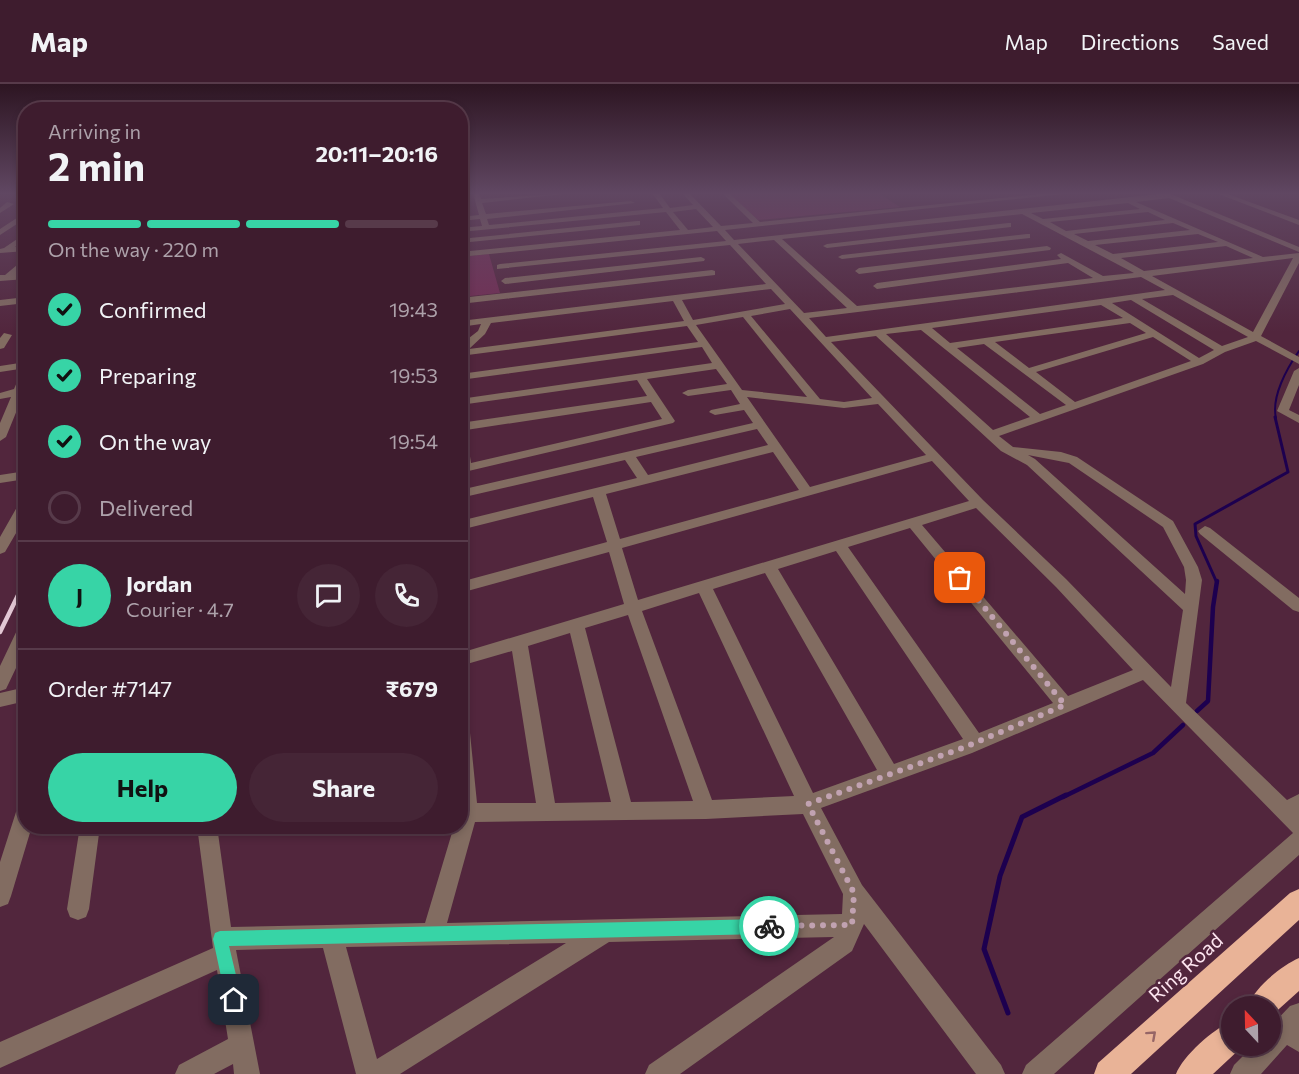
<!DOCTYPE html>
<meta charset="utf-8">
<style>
body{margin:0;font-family:Commissioner,sans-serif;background:#452536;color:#f1f3f6;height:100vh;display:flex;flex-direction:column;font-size:22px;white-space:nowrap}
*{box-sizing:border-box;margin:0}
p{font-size:20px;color:#ada1aa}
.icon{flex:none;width:33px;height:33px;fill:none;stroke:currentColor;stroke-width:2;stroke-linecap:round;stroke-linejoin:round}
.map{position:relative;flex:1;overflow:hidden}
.details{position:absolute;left:18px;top:18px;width:450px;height:732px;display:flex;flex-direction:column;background:#3e1c2e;border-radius:24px;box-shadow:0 3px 9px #0003,0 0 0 2px #573a4a}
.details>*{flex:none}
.needle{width:39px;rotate:338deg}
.buttons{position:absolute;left:1221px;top:912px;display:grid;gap:12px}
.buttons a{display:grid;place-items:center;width:60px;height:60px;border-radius:50%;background:#3e1c2e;box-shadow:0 3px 9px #0003,0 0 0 2px #573a4a;font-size:30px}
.pin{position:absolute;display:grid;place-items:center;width:51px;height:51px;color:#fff;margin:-26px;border-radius:12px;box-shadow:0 3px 9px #0006}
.courier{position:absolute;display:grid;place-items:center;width:60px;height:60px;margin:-30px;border:4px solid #37d4a6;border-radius:50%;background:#fff;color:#222;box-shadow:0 2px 8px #0007}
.overview em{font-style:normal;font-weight:700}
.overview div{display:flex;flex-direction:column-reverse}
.overview{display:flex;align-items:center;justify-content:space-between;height:102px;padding:0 30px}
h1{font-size:39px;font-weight:700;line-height:45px}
.bar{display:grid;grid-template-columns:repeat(4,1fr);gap:9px 6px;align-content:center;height:72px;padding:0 30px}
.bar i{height:8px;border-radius:4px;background:#573a4a}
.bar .active{background:#37d4a6}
.bar p{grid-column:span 4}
.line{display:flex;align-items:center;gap:15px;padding:0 30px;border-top:2px solid #573a4a}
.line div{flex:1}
.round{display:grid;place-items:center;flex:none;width:63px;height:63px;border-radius:32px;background:#452536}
ol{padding:0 30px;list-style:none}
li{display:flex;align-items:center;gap:18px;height:66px}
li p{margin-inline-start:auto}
li .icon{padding:6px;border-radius:50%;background:#37d4a6;color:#111;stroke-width:4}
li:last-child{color:#ada1aa}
li i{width:33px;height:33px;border:3px solid #573a4a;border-radius:50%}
.action{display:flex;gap:12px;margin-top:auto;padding:12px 30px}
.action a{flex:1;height:69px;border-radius:36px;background:#37d4a6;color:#111;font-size:24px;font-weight:700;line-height:69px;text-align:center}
.action a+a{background:#452536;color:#f1f3f6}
header{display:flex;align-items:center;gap:36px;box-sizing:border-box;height:84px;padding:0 30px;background:#3e1c2e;border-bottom:2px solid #573a4a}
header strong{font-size:28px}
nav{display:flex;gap:33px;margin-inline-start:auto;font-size:21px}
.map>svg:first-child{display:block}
</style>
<header>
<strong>Map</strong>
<nav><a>Map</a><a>Directions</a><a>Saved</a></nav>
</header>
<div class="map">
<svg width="1299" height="990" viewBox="0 0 1299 990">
<rect width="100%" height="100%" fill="#52263d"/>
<path fill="#732d54" d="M727 109H878L900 123 758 136Z
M489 170 500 209 461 213 460 173Z"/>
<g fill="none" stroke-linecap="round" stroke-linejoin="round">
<path stroke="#1d004f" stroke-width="2" d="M1276 334C1271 313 1287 284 1299 267"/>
<path stroke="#1d004f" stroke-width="3" d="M1217 499 1196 452 1195 440 1288 388 1275 333"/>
<path stroke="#1d004f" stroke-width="4.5" d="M1197 627 1208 617 1213 523 1217 497
M1063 713 1153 669 1183 641"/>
<path stroke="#1d004f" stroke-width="5" d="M1008 929 984 865 1000 792 1022 733 1066 711"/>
<path fill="#826c61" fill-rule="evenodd" d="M473 109H479L481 115 572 109 482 119 486 130 631 117 635 119 487 135 489 141 663 124 652 109H659L670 124 693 121 682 109H689L721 142 753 139 722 109H729L760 138 1051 109H1073L725 146 734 156 1168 109 1299 163V168L1169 114 1136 118 1263 173 1299 169V179L1261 252 1299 273V280L1256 257 1225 268 1203 280 999 352 1013 363 1061 368 1077 373 1173 437 1198 483 1202 496 1186 619 1287 716 1299 710V771L1054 990H1022L1026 981 1293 749 1143 596 972 669 821 724 862 801 1001 981 1005 990H976L864 840 852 867 680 990H645L649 981 834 853 609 858 400 990H356L323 864 236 866 260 990H234L233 980 214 990H175L179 981 228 955 217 886 0 984V958L213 864 197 742H217L231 843 425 839 454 742H460V632L466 634 469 639 477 719H536L512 567 460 582V569L624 520 609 468 460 509V498L607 458 593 413 460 446V437L637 394 625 376 460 414V406L753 339 744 326 715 331 709 328 711 326 740 320 731 306 688 312 682 309 688 306 727 300 716 285 647 295 675 337 673 339 460 389V339L647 312 637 296 460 321V315L712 279 702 263 460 296V290L698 258 687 242 460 272V261L478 247 481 240 460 243V237L766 200 730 161 497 185V181L500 180 726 157 717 147 460 173V168L680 146 666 128 460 148V144L482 142 480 135 460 137V133L479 131ZM1128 119 1140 125 1043 135 1031 129ZM696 125 713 143 688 146 673 128ZM1148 128 1165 136 1066 147 1050 138ZM1022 130 1134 189 1103 192 1061 169 1057 171 1061 175 877 199 873 202 877 205 1068 179 1093 194 857 222 782 155ZM1173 139 1190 146 1088 157 1074 150ZM1198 150 1218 158 1113 170 1095 161ZM774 156 847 224 804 229 738 160ZM1226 162 1253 174 1144 187 1121 174ZM1293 174 1253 248 1152 192ZM1141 193 1165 206 826 253 809 234ZM771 205 785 220 693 236 682 216ZM1173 211 1248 253 1222 262 1142 215ZM1131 216 1214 266 1199 274 1112 219ZM673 217 684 237 469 265 485 250 491 239ZM1101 221 1123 234 950 259 932 244ZM790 225 872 314 844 318 820 315 751 232ZM743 233 807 313 742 306 696 241ZM1130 239 1146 249 1029 284 995 258ZM921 246 1030 333 993 346 886 250ZM876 252 1001 367 1027 381 1183 526 1171 603 1066 495 983 416 831 258ZM1153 253 1191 277 1075 318 1036 288ZM984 260 1066 321 1040 330 957 264ZM747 313 844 324 878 320 926 371 810 403ZM651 318 662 335 471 379 466 346ZM757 345 768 361 648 391 636 373ZM773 368 799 406 620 455 606 410ZM1028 371 1069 379 1163 443 1184 483 1186 496 1185 510 1035 375ZM932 377 969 417 638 516 622 464ZM976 424 1056 503 1133 586 1068 612 922 441ZM910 444 1053 619 979 649 848 463ZM836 467 963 655 894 680 778 485ZM765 489 877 686 813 709 713 505ZM699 509 794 712 712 716 642 527ZM628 531 693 717 631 718 585 544ZM570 549 611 718 555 719 528 562ZM803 730 843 810 842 830 447 839 475 738 706 735ZM566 859 377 975 346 863Z
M1216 109H1225L1299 136V141Z
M7 118 14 120 0 129V124Z
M26 128V134L0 151V145Z
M637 137H640V141L460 159V155Z
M1008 139H1011V143L827 164 823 162 827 160Z
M26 149V155L15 163H26V167L0 169V165L4 164Z
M1027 150H1030V154L842 175 838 173 842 171Z
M1047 162 1051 164 1050 166 859 190 855 187 859 184Z
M701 173 705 175 704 177 505 200 501 197 505 194Z
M23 176H26V183L17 190 26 189V195L0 197V191H5Z
M712 186 715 187V191L460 220V214Z
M26 213V219L0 222V216Z
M4 249 12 251 4 264 0 265V254Z
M26 278V284L0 288V282Z
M1299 284V301L1289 326 1299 331V339L1277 327 1294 287Z
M26 286V304L6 353 0 357V339L11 313 0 315V309L14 305 21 289Z
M26 387V395L0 399V391Z
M26 415V432L5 468 0 470V453L21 416Z
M1205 442 1210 444 1299 514V528L1293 526 1200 450 1198 447Z
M26 538V563L6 605 0 607V582L20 540Z
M26 603V617L0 623V609Z
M26 719V742H32L11 812 8 820 0 823V778L16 728 19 721Z
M80 742H100L89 825 86 833 78 836 70 833 67 825Z
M1299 919V968L1287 961 1261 990H1230L1234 981 1253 962H1270V943L1290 922Z"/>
<path fill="#e9b397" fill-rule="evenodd" d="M1299 805V836L1131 990H1094L1098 979 1290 809Z
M1299 874V907L1270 933V922H1248C1254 904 1281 882 1299 874Z
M1232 937V962H1243L1213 990H1176C1183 972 1213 945 1232 937Z"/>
<path stroke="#e3c8d5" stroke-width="3" d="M25 499 26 496"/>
<path stroke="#e3c8d5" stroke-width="4.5" d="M0 548 25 497"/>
</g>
<defs><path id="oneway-chevron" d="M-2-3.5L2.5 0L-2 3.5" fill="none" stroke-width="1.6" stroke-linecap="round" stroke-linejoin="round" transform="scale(1.5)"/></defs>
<use stroke="#966566" href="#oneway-chevron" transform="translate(1152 951) rotate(-42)"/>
<linearGradient id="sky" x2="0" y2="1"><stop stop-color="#2d1522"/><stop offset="0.44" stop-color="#604762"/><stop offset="1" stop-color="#604762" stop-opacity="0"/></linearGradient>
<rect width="1299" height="248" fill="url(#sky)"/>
<path fill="#37d4a6" d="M769 835 774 837 776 842 774 848 769 850 229 862 242 916 239 921 234 923 228 921 226 916 213 855 215 849 220 847Z"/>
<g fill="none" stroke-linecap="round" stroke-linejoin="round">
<path stroke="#c1a2b1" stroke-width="6" stroke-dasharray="0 10.8" d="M769 842 852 841 854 809 808 720 965 663 1065 621 960 494"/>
</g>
<g text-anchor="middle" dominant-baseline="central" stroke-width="5" stroke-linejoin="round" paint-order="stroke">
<g font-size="20" fill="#fde5f0" stroke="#52263d">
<text transform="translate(1185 883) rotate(-42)">Ring Road</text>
</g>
</g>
</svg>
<div class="buttons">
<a><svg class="needle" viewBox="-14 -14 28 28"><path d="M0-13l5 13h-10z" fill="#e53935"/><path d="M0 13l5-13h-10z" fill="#ada1aa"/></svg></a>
</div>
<div class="pin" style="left:960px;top:494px;background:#ea580c"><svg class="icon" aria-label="bag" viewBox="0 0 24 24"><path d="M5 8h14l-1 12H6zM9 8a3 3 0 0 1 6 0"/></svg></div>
<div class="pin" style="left:234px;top:916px;background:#1f2937"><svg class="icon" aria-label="home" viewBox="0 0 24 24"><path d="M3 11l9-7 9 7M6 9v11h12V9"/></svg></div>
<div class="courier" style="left:769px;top:842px"><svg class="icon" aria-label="bike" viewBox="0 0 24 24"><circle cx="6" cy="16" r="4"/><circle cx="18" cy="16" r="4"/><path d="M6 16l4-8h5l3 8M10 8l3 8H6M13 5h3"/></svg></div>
<section class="details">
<div class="overview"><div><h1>2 min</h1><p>Arriving in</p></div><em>20:11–20:16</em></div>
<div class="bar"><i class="active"></i><i class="active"></i><i class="active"></i><i></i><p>On the way · 220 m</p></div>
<ol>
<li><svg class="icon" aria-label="check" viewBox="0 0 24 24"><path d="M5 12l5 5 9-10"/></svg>Confirmed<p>19:43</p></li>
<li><svg class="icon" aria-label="check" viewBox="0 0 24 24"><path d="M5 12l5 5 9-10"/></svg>Preparing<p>19:53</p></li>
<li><svg class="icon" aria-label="check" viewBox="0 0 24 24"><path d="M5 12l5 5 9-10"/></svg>On the way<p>19:54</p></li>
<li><i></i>Delivered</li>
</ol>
<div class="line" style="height:108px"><b class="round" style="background:#37d4a6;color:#111">J</b><div><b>Jordan</b><p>Courier · 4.7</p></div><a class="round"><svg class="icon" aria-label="chat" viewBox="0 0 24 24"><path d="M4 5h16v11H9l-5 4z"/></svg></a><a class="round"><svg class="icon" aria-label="phone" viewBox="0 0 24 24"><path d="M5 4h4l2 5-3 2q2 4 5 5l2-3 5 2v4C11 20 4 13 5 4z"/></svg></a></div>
<div class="line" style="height:78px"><div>Order #7147</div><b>₹679</b></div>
<div class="action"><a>Help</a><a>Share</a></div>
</section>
</div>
